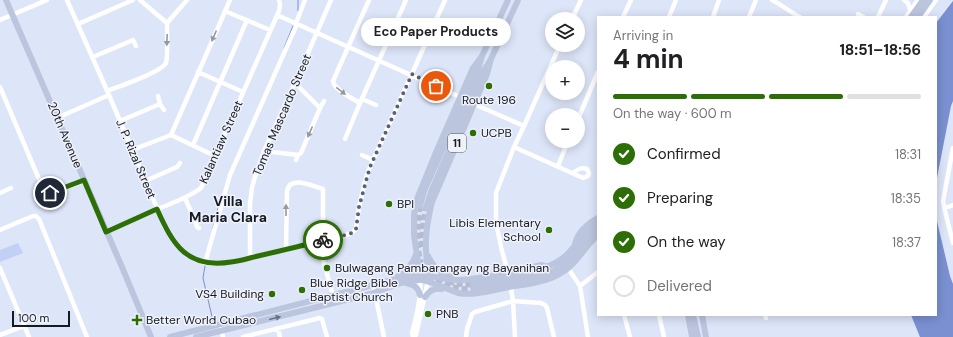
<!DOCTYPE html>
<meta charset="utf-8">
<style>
body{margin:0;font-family:"DM Sans",sans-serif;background:#f2f2f2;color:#202124;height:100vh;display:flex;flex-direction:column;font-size:15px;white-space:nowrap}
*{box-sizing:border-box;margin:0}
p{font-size:13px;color:#757577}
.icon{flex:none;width:22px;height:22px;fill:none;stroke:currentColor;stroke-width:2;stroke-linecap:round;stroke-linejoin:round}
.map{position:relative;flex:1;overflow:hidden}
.panel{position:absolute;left:597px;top:16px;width:340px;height:300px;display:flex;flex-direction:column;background:#fff;border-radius:0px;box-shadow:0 2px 10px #0003}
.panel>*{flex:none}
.buttons{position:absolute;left:545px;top:12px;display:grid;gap:8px}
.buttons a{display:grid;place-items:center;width:40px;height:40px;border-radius:50%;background:#fff;box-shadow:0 2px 10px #0003;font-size:20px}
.scale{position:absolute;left:12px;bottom:10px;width:58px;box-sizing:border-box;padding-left:4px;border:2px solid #151a25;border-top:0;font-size:11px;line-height:14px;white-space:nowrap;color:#151a25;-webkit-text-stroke:3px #f0f2f9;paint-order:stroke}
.pin{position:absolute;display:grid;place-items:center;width:34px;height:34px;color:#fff;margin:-17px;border:2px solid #fff;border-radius:50%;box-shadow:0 1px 4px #0007}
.courier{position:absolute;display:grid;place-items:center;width:40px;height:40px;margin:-20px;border:3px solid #2d6e06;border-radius:50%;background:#fff;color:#222;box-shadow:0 1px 5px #0007}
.bubble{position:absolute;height:28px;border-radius:14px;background:#fff;box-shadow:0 2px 10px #0003;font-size:13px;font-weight:700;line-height:28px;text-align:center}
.head em{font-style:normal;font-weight:700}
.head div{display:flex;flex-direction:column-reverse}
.head{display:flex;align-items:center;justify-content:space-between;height:68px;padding:0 16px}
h1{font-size:26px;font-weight:700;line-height:30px}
.bar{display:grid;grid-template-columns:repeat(4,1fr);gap:6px 4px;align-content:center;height:48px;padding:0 16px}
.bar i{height:5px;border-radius:3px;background:#e0e0e0}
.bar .on{background:#2d6e06}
.bar p{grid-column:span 4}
ol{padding:0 16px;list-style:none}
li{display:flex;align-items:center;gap:12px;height:44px}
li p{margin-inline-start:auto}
li .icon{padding:4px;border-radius:50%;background:#2d6e06;color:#fff;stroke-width:4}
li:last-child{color:#757577}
li i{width:22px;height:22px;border:2px solid #e0e0e0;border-radius:50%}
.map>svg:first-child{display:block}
</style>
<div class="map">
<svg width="953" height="337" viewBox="0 0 953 337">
<rect width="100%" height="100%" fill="#dde5f9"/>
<path fill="#c2d0f6" d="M18 243 23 253 0 262V250Z"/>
<path fill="#7a90d1" d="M953 1V101L951 106 936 183V23Z
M936 217 950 276 953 284V337H920L911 315H936Z"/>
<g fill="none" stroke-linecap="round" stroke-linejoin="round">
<path stroke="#7a90d1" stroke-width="1" d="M298 0V11
M284 48 293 26
M213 228 218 208
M205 266 203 278 213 321"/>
<path stroke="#b5bccf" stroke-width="6" stroke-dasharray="6 3" stroke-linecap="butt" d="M420 206C417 222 415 256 424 270 429 277 439 281 447 285 457 289 464 290 474 289
M422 247 423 227 426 208
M448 281C457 284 464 285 473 284"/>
<path stroke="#fff" stroke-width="4.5" d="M67 0 109 95 165 227C174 243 187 260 207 263 215 264 224 263 232 262L350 234 353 232 356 229 359 207 365 181 370 167 445 0
M772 0C782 5 790 12 800 17
M904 0 908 3 910 10
M225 11 270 30
M858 14 863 17
M277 15 460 97
M623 17 631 0
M669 17 676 0
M713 17 719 0
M749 17 756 0
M878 17 886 0
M906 17 918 0
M924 17 936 0
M572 19 581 0
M0 20 47 0
M167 23 187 0
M296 23 305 0
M78 24 133 0
M93 57 133 40 136 46
M198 72 243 92
M295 83 320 108
M0 87 44 191 50 193 53 192 84 181
M107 91C118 87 162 72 166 63 168 58 167 31 167 23L140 0
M158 96 160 104 164 110
M362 99 376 105
M360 103C352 98 334 90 333 81L369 0
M474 104 524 126
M57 118 109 95
M578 119 598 72
M120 121 160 104
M171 135 230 0
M345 139 360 103 406 0
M193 145 247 20
M514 147 583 178 588 176 589 173 587 169C581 167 578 169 573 173
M953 148 943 201 945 211 953 243
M132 150 171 135 215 156
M264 151 298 155
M362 155 373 160
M296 160 298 155 301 153 320 108 324 101
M558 166 568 141
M145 181 177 167 180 163
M0 193 11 188
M185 198 196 223 197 227 199 228
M948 207 953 205
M0 230 33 216H36L39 219 87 337
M106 232C124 224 141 216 158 209 172 203 188 198 201 188L279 11 280 4 279 0
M318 241 335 303
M286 249 287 191C290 175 312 186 323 189V240
M250 258V204L252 187 255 177 264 151 295 83 331 0
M205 263 230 175 297 24
M0 268 29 337
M568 268 580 286 588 337
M508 272 502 251 496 223V193L514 147 524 126 560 45
M373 284 384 337
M580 286 598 272
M511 288 513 301 515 337
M624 315 630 337
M659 315 664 337
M765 315 766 318
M221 328 223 337
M278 329 280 337
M0 335 24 326
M243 337 320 318 322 319 327 337
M413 337 416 335 428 281
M413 337 412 333C416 318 422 295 420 280
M466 337 467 329 472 314 475 312 513 301 541 303 545 305 547 308 554 337"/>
<path stroke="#bcc5de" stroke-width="6" d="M6 0 122 267 151 337
M911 17 923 0
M918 17 930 0
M420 206 424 191 478 70 482 56 508 0
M426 208 431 192 483 72 491 59 518 0
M575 244C578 232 587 224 598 218
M428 256C433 266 440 274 451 277
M398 276C407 271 413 264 416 254
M420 277 414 235V215L417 199 437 150 473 68 482 56
M428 279C428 266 425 253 426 240 426 227 429 215 432 202L487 74 491 59
M406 283C414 285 418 287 420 295
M473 284C487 281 500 279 513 276 531 272 548 269 563 258 576 248 583 231 598 223
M474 289 541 276 554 271 567 262 590 235 598 229
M425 297C430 290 434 288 442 289
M688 315 692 337
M693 315 698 337
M702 315 706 337
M170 337 412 275C427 273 442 280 458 280 485 279 514 271 541 265L548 267
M196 337 370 294 401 283 413 280H423L430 282 458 293C473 296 494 290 509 287 521 285 534 284 545 280 553 278 560 274 567 269 579 260 586 245 598 235"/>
</g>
<defs><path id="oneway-solid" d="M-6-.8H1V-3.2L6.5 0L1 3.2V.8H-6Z"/></defs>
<g fill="#96989d">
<use href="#oneway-solid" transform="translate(214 36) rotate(114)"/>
<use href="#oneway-solid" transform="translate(167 40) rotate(92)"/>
<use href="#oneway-solid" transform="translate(341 91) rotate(38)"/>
<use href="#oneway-solid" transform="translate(310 132) rotate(114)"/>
<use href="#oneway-solid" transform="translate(286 210) rotate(-90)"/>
</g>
<use fill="#687082" href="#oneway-solid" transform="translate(275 318) rotate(-14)"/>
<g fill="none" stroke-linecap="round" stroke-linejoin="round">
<path stroke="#5b616f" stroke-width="4" stroke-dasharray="0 7.2" d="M323 240 350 234 353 232 356 229 359 207 366 181 370 167 412 74 436 86"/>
<path stroke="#2d6e06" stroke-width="5" d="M50 193 84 180 106 232 157 209C173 245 187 269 231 262 240 261 249 258 258 256 280 251 302 246 323 240"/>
</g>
<g fill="#2d6e06" stroke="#f0f2f9" stroke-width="1.5">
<circle cx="489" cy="86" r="4"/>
<circle cx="473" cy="133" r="4"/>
<circle cx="389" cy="204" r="4"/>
<circle cx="549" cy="230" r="4"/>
<circle cx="327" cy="268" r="4"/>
<circle cx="302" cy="290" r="4"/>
<circle cx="272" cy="294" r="4"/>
<circle cx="428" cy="314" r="4"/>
<path d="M135 314h4v4h4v4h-4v4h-4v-4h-4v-4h4z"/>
</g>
<g text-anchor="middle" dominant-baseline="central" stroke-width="3" stroke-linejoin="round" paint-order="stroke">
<rect fill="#f0f2f9" stroke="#575b65" stroke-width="1" x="448" y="134" width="18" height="18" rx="3"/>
<g font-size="11" font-weight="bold" fill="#151a25">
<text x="457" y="143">11</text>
</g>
<g font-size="12" fill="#151a25" stroke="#f0f2f9" text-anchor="start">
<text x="489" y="100" text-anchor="middle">Route 196</text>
<text x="481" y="133">UCPB</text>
<text x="397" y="204">BPI</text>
<text x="541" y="223" text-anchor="end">Libis Elementary<tspan x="541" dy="14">School</tspan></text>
<text x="335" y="268">Bulwagang Pambarangay ng Bayanihan</text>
<text x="310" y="283">Blue Ridge Bible<tspan x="310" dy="14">Baptist Church</tspan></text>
<text x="264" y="294" text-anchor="end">VS4 Building</text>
<text x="436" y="314">PNB</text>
<text x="146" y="320">Better World Cubao</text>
</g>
<g font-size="12" fill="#151a25" stroke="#f0f2f9">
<text transform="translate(282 115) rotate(-67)">Tomas Mascardo Street</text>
<text transform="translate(65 135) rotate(67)">20th Avenue</text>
<text transform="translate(221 142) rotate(-66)">Kalantiaw Street</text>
<text transform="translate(136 159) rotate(67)">J. P. Rizal Street</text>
</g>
<g font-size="14" font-weight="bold" fill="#151a25" stroke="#f0f2f9">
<text x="228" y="201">Villa<tspan x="228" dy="16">Maria Clara</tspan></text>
</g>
</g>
</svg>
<div class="buttons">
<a><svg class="icon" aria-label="layers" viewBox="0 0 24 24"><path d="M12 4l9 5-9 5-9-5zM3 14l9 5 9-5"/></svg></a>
<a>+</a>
<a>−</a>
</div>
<div class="scale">100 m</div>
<div class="pin" style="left:436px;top:86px;background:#ea580c"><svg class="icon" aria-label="bag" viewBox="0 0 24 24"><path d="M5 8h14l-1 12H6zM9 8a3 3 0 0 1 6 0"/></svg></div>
<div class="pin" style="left:50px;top:193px;background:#1f2937"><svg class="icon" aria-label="home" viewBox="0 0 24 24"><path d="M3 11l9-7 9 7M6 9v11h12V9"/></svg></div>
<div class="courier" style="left:323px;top:240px"><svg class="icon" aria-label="bike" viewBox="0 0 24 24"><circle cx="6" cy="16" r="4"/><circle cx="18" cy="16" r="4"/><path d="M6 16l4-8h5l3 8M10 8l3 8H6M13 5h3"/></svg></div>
<div class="bubble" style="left:361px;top:18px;width:150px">Eco Paper Products</div>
<section class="panel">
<div class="head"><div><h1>4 min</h1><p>Arriving in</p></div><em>18:51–18:56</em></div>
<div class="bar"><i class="on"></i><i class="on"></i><i class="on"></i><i></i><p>On the way · 600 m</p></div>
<ol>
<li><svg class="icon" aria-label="check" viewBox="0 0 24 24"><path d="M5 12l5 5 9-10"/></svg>Confirmed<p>18:31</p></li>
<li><svg class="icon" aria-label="check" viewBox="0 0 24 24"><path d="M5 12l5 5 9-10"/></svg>Preparing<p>18:35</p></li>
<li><svg class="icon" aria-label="check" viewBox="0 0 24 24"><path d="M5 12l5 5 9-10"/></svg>On the way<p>18:37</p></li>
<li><i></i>Delivered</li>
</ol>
</section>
</div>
